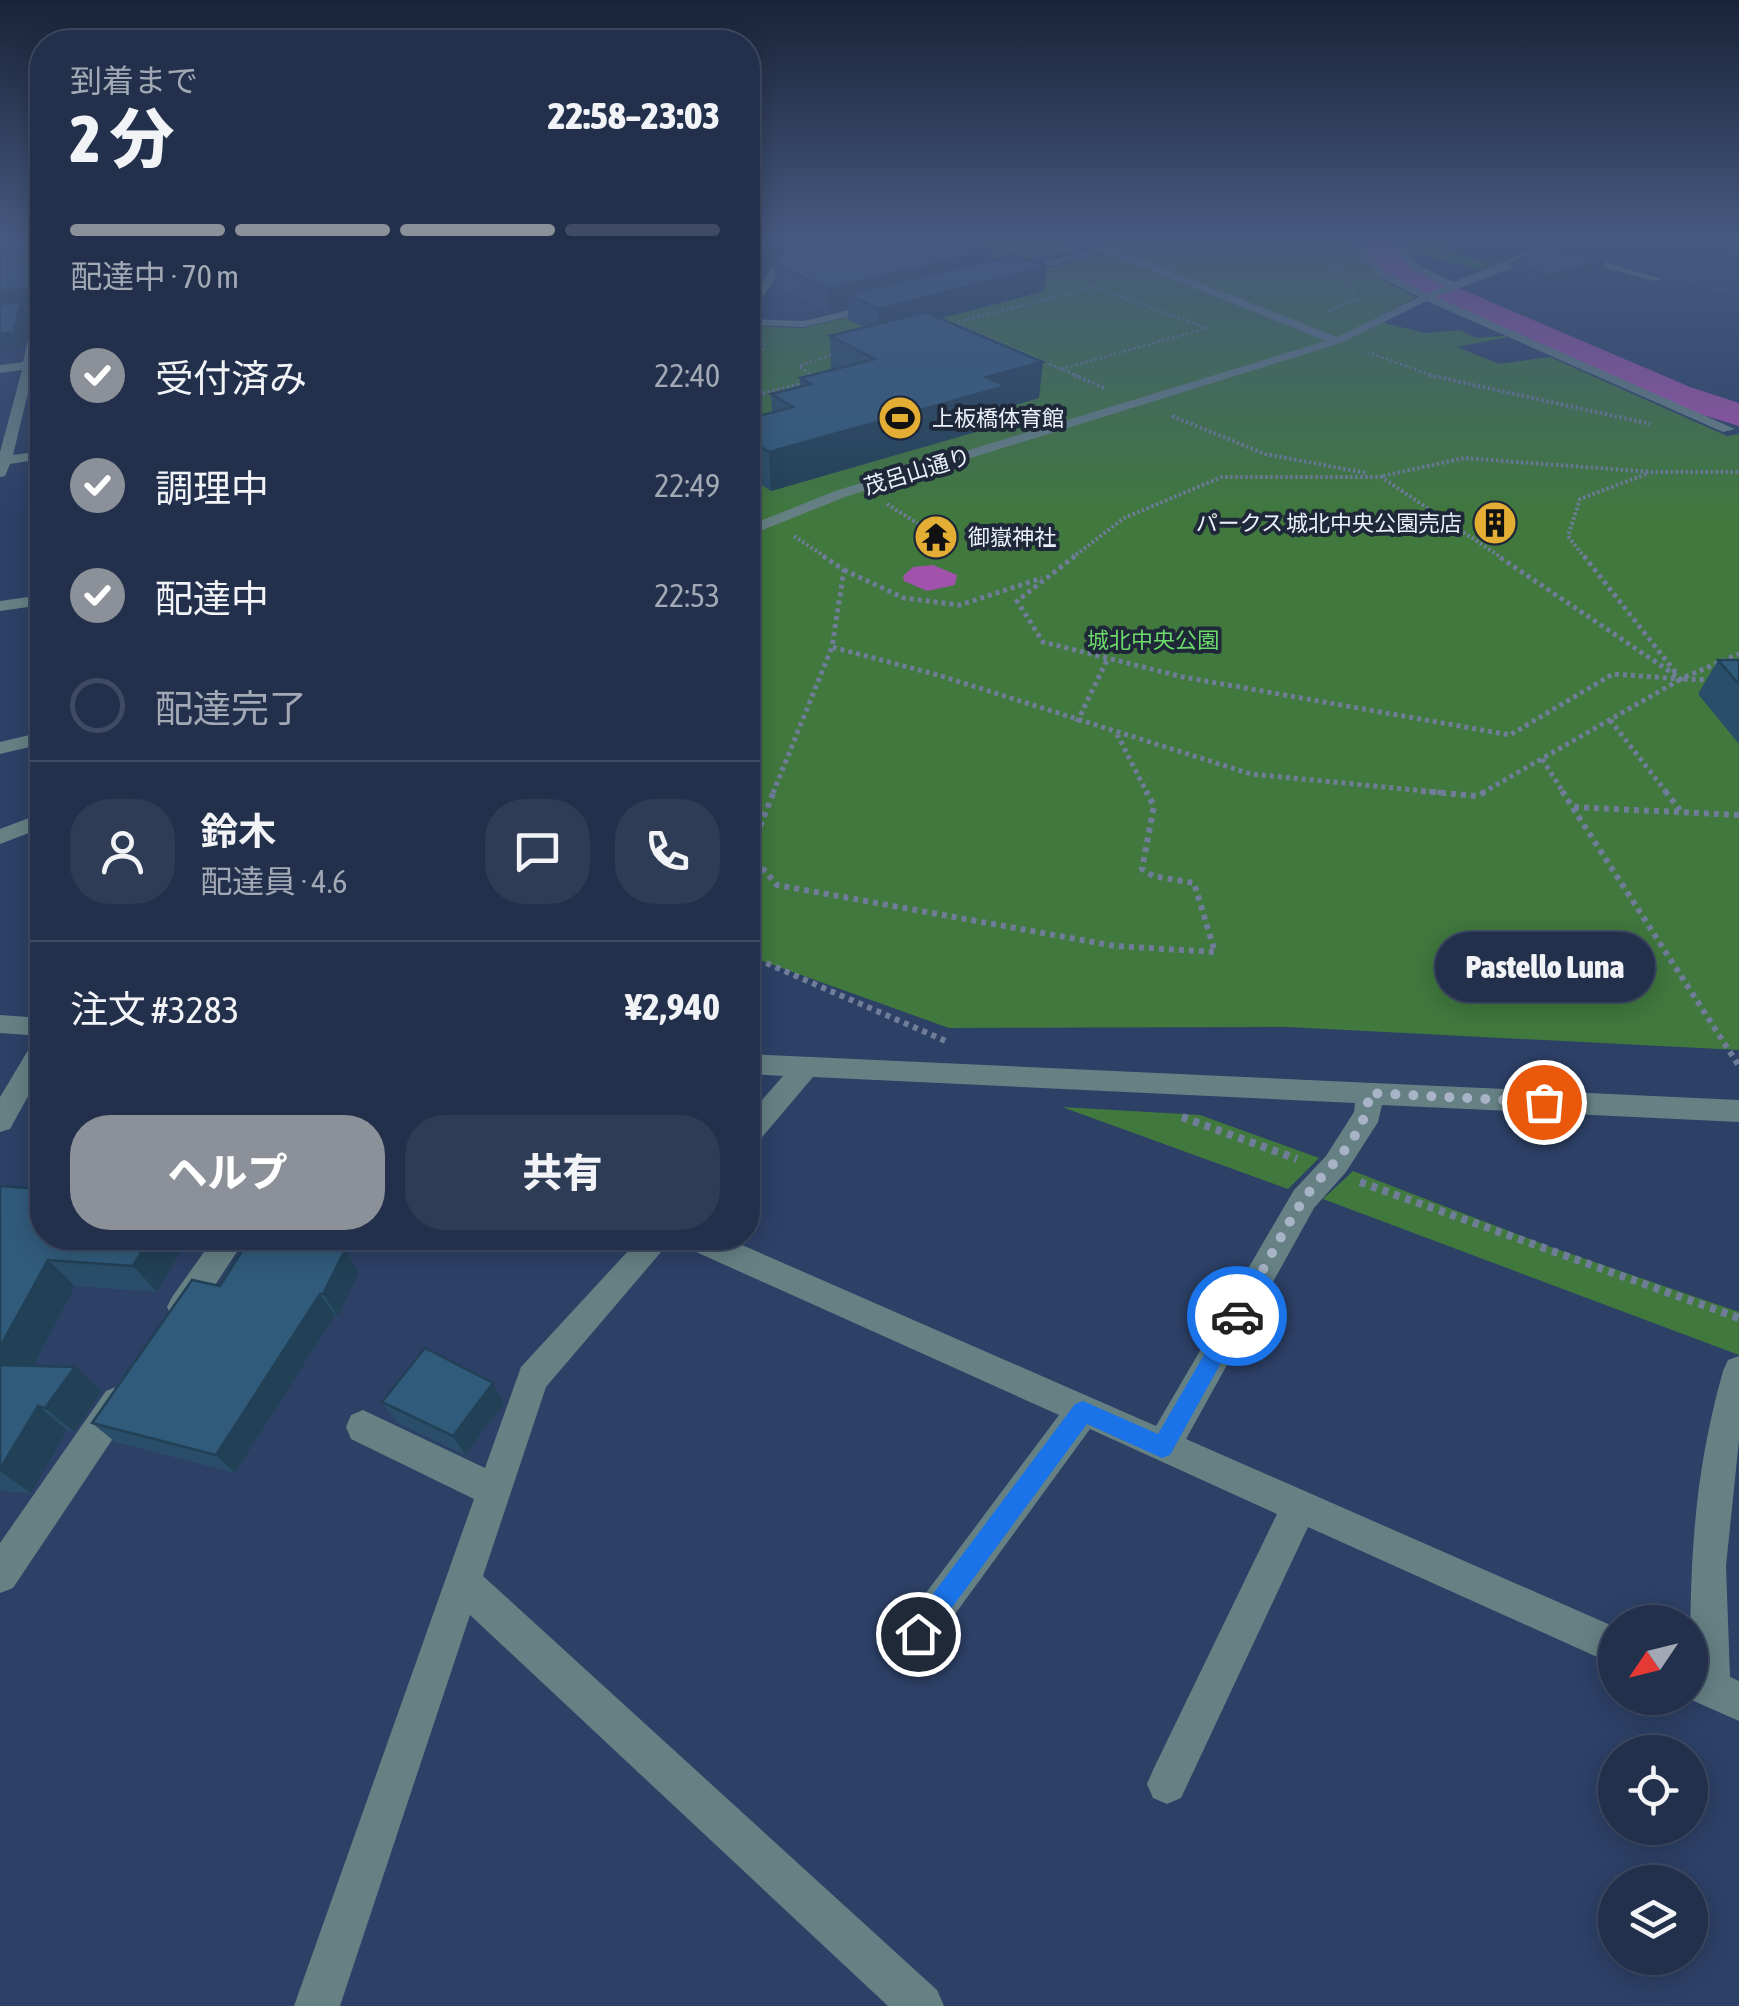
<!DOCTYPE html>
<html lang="ja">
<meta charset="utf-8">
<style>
body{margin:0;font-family:"Asap Condensed","Noto Sans JP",sans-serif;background:#2e3c56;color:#f1f3f6;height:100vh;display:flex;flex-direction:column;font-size:38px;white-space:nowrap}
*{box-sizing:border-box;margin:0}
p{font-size:32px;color:#a2a9b5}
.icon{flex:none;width:55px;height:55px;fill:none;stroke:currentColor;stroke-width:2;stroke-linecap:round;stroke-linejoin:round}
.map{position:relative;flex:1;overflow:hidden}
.drawer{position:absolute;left:30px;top:30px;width:730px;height:1220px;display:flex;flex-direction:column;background:#22304c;border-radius:40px;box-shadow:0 5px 25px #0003,0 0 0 2px #3f4b64}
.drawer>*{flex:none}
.needle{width:65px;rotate:235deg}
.tools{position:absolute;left:1598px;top:1605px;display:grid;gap:20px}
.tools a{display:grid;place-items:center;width:110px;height:110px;border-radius:50%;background:#22304c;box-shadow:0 5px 25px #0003,0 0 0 2px #3f4b64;font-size:50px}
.pin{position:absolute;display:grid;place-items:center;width:85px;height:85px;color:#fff;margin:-42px;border:5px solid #fff;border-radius:50%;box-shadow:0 2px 10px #0007}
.courier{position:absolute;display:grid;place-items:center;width:100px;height:100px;margin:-50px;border:8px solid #1a73e8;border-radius:50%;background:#fff;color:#222;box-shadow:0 2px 12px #0007}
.bubble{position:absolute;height:70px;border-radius:35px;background:#22304c;box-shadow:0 5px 25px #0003,0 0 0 2px #3f4b64;font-size:32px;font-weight:800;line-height:70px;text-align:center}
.overview em{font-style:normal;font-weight:800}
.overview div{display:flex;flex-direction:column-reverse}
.overview{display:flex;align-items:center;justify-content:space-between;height:170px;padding:0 40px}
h1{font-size:65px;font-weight:800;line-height:75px}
.bar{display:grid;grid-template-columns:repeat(4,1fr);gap:15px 10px;align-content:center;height:120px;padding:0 40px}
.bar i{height:12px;border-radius:8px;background:#3f4b64}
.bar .active{background:#8c9099}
.bar p{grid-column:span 4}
.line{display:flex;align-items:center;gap:25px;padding:0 40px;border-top:2px solid #3f4b64}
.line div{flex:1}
.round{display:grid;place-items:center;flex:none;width:105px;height:105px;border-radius:40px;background:#2e3c56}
ol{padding:0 40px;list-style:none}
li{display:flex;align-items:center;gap:30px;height:110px}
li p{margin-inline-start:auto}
li .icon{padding:10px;border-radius:50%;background:#8c9099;color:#fff;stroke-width:4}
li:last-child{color:#a2a9b5}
li i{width:55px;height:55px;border:5px solid #3f4b64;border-radius:50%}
.button{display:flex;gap:20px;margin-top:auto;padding:20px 40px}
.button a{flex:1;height:115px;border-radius:40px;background:#8c9099;color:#fff;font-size:40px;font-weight:800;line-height:115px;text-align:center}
.button a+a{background:#2e3c56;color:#f1f3f6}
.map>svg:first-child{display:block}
</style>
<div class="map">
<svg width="1739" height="2006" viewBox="0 0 1739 2006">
<rect width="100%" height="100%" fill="#2d4066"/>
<path fill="#344a76" d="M1739 237V297L1576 253 1591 249Z"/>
<path fill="#40783e" d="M910 237H1048L1078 250 990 265Z
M1082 237H1344L1381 279 1416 297 1373 320 1425 333 1460 330 1475 338 1504 336 1508 337 1457 347 1499 364 1550 357 1727 436 1739 434V1050L1288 1027 949 1028 748 956V329L750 326 803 328 1117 251Z
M1062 1107 1200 1115 1319 1158 1288 1189Z
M1353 1171 1548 1246 1739 1312V1355L1323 1199Z"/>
<path fill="#268227" d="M1400 237H1443L1512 256 1480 269 1411 252Z"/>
<path fill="#a152aa" d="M933 565 957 575 955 585 927 591 904 581 903 576 913 567Z"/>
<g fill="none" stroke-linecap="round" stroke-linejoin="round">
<path fill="#a152aa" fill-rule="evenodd" d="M1358 237H1386L1421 272 1690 387 1739 403V426L1664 403 1399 284 1374 261Z"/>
<path stroke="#6f7d99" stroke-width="2.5" stroke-dasharray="2.5 2.5" stroke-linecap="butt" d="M1313 237 1357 299 1328 311
M1367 352 1436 377
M1061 369 1207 328 1094 287 954 323 1080 377
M748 377 766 342
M814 377 799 366 837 353"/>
<path stroke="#6f7d99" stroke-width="4" stroke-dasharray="2.5 2.5" stroke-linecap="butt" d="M811 375 818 380
M1074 375 1105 388
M1429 375 1650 424
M748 397 806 383
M1172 416 1265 454 1366 473
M1383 476 1464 458 1652 472H1739
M887 504 920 525
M794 536 827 558
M1072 558 1124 518 1222 477H1381L1502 558
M1585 558 1568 536 1580 499 1649 473"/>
<path stroke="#6f7d99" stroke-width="5" stroke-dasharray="4 4" stroke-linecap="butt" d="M823 556 844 570 832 647 938 675 1251 774 1446 793
M1075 556 1017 601 1043 642 1183 677 1510 735 1613 674 1681 679 1498 556
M1584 556 1676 673
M844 570 904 598 960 605 1042 578
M1685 677 1739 654
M1610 720 1667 793
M1077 722 1108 658
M1117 734 1147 793
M1542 759 1564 793
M773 793 832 647
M1482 793 1681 679 1715 680"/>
<path stroke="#6f7d99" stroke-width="6" stroke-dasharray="5 5" stroke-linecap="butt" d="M1421 791 1477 796 1487 791
M1562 791 1739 1066
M1665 791 1680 810
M1574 807 1739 815
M749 853 777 885 1115 946 1215 952 1194 883 1153 876 1142 869 1154 806 1146 791
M749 854 774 791
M748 955 948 1042"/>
<path stroke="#6f7d99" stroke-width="8" stroke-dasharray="6 6" stroke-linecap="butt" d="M1182 1117 1297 1159
M1360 1182 1739 1318"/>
<path fill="#668184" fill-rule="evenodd" d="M794 237H804L752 312 748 313V303Z
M1070 237H1083L1110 247 1337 337 1419 297 1379 277 1345 237H1355L1387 273 1427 293 1445 286 1412 270 1385 237H1395L1420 266 1454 282 1544 246 1593 237 1436 297 1735 429 1723 432 1427 301 1341 343 845 497 748 536V526L835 491 1326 341 1105 252 1010 276 1005 273 1096 249Z
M1567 253H1573L1662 279 1653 281 1567 257Z
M879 303 883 308 804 327 748 325V319L804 321Z
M35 308H42L36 360H42V366L34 368 13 455 42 451V459L10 464 5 476 0 477V452L22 370 0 373V365L23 362Z
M42 595V605L0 611V601Z
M42 732V744L0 754V742Z
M42 813V828L0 844V829Z
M0 1015 42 1018V1036L0 1033Z
M42 1039V1071L10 1129 0 1132V1097L33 1042Z
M748 1054 1739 1100V1122L1382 1105 1378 1122 1346 1172 1314 1208 1186 1439 1615 1627V1665L1308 1527 1181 1798 1167 1804 1153 1798 1147 1784 1153 1770 1277 1514 1090 1429 931 1647 918 1653 905 1647 899 1634 905 1621 1059 1415 685 1247 681 1238H726L1156 1426 1294 1190 1326 1156 1354 1112 1355 1103 813 1077 758 1142 748 1145V1116L783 1076 748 1074Z
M214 1238H246L194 1317 183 1321 172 1317 167 1307 172 1297Z
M640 1238H673L546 1387 483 1576 937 1990 944 2006H888L470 1615 340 2006H294L474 1499 351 1439 346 1427 351 1415 363 1410 485 1468 521 1367Z
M1739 1356V1440L1726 1566 1730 1677 1739 1681V1721L1687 1698H1690C1690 1578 1690 1489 1723 1371L1728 1360Z
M118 1386 130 1391 135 1402 130 1413 13 1588 0 1593V1543L106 1391Z"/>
</g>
<path fill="#2a4e6a" d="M1447 237H1574L1543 242 1488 264 1443 249Z
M1575 237H1739V286L1647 262 1640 265 1571 248Z
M992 250 991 261 1047 266 1044 291 940 319 1039 398 1004 408 1003 424 771 491 748 476V419L772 413 771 394 800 387V378L831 370 830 336 864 327 848 320V306L829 311 775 285 774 264Z
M1512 263 1601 270 1544 283 1509 271Z
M1718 660H1739V744L1698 694Z
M0 1186 42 1238H188L157 1292 75 1286 33 1366 102 1391 74 1432 67 1430 31 1493 0 1491Z
M359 1272 338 1316 335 1315 235 1473 115 1442 92 1423 220 1286Z
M493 1383 504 1403 465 1455 396 1422 382 1402Z"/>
<path fill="#224056" d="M0 237H39L41 241 0 249Z
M774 237H791L748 293V269Z
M1506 237H1574L1543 242 1488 264 1496 240Z
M1658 239 1647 262 1640 265 1650 241Z
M992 250 990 271 848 294V306L829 311V289Z
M1604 262 1601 270 1544 283 1547 275Z
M1047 266 1044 291 879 334V309Z
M38 288 42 304 22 305 28 317 22 348 0 351V291Z
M41 335V352L33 336Z
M1043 362 1039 398 1004 408 1003 424 771 491 769 452 986 377Z
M42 412V430L34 413Z
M757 1066 759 1090 748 1103V1076Z
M150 1238H188L157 1292 133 1266Z
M345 1250 359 1272 338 1316 323 1294Z
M48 1260 75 1286 21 1389 0 1372V1347Z
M320 1294 335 1315 235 1473 216 1455Z
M75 1367 102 1391 74 1432 45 1408Z
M493 1383 504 1403 465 1455 453 1436Z
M38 1406 67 1430 31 1493 0 1471Z"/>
<path fill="#315b7b" stroke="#224056" stroke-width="2.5" d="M38 237H42V412L34 413 41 335 33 336 38 288 0 291V246L36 241Z
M748 237H774L748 269Z
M794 237H953L992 250 829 289 774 264Z
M1485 237H1506L1496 240Z
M1633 237H1739V258L1658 239 1650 241Z
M1551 247 1604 262 1547 275 1512 263Z
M1014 255 1047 266 879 309 848 294Z
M21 302 14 332 0 334V304Z
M925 312 1043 362 986 377 1006 386 769 452 748 439V419L793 407 771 394 811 384 800 378 875 359 830 336Z
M1718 660H1739V684Z
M748 1066H757L748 1076Z
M0 1186 42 1189V1238H150L133 1266 48 1260 0 1347Z
M250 1238H265L345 1250 323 1294H320L216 1455 92 1423 192 1280 220 1286Z
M425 1348 493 1383 453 1436 382 1402Z
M0 1365 75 1367 45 1408 38 1406 0 1469Z"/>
<linearGradient id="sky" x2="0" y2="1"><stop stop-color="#192338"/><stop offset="0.46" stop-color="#46597f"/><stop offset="1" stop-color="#46597f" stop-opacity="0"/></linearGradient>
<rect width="1739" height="518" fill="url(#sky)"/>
<path fill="#1a73e8" d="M1237 1307 1247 1316 1170 1455 1162 1458 1087 1424 926 1643 918 1647 909 1643 905 1634 909 1626 1075 1404 1083 1401 1158 1434 1230 1310Z"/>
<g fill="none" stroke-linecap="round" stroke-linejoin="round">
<path stroke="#a9b3c7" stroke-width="10" stroke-dasharray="0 18" d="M1237 1316C1259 1279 1278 1239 1302 1202 1326 1166 1367 1139 1369 1093L1544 1102"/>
</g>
<defs>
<symbol id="stadium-disc" viewBox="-11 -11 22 22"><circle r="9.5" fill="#e4ae35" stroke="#1f2839"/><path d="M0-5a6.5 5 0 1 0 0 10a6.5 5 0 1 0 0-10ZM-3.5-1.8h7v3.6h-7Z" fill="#111"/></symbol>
<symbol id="building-disc" viewBox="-11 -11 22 22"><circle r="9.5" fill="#e4ae35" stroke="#1f2839"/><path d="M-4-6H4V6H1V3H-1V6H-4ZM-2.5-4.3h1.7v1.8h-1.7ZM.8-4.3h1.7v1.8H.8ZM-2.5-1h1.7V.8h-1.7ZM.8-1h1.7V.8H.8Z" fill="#111"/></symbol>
<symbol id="temple-disc" viewBox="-11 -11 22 22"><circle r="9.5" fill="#e4ae35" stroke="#1f2839"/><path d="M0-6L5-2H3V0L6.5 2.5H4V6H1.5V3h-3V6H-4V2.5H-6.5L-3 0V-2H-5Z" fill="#111"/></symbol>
</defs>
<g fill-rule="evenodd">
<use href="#stadium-disc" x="875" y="393" width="50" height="50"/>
<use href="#building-disc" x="1470" y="498" width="50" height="50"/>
<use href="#temple-disc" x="911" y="512" width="50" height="50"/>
</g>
<g text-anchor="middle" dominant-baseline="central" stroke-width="8" stroke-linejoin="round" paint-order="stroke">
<g font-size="22" fill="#ecf1fb" stroke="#1f2839" text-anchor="start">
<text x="932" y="418">上板橋体育館</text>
<text x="1462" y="523" text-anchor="end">パークス 城北中央公園売店</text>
<text x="968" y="537">御嶽神社</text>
</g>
<g font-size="22" fill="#ecf1fb" stroke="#1f2839">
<text transform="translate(917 471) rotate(-17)">茂呂山通り</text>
</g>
<g font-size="22" fill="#6ddb6a" stroke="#1f2839">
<text x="1153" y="640">城北中央公園</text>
</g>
</g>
</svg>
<div class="tools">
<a><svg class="needle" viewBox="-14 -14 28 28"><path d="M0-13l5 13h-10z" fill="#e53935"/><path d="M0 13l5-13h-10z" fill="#a2a9b5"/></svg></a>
<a><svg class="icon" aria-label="locate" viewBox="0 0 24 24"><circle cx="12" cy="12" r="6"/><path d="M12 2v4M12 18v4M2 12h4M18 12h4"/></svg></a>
<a><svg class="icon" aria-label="layers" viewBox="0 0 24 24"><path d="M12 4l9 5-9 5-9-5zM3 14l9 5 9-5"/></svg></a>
</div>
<div class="pin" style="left:1544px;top:1102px;background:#ea580c"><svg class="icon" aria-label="bag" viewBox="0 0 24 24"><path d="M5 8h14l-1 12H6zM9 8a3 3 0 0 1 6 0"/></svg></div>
<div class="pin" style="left:918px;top:1634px;background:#1f2937"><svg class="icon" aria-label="home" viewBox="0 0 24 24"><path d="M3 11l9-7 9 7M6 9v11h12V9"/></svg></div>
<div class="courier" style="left:1237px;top:1316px"><svg class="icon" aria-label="car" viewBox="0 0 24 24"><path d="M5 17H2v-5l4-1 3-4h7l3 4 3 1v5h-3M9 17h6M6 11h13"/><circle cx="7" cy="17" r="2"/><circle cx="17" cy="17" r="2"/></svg></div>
<div class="bubble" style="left:1435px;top:932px;width:220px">Pastello Luna</div>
<section class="drawer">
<div class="overview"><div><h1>2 分</h1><p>到着まで</p></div><em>22:58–23:03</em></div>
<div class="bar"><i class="active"></i><i class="active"></i><i class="active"></i><i></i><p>配達中 · 70 m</p></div>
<ol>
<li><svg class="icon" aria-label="check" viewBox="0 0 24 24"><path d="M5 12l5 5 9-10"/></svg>受付済み<p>22:40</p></li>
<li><svg class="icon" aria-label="check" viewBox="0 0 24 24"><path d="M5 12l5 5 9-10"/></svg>調理中<p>22:49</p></li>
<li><svg class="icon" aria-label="check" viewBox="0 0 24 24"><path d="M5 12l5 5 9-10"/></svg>配達中<p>22:53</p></li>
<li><i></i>配達完了</li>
</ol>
<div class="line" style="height:180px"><a class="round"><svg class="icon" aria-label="person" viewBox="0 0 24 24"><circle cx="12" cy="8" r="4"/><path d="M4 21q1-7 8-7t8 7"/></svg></a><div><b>鈴木</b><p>配達員 · 4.6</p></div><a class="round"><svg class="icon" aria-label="chat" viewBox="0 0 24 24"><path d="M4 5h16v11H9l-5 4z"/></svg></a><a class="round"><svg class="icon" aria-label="phone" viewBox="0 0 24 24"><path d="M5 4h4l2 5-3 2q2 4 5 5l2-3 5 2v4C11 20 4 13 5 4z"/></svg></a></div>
<div class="line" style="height:130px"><div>注文 #3283</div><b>¥2,940</b></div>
<div class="button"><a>ヘルプ</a><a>共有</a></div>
</section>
</div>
